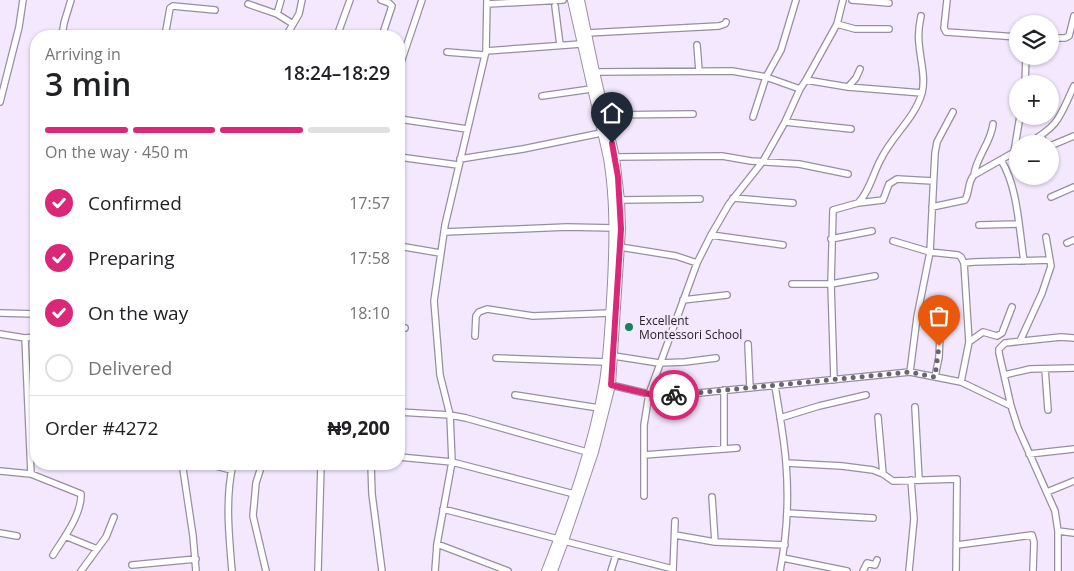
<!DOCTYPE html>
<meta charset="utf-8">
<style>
body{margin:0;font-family:"Open Sans",sans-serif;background:#f2f2f2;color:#202124;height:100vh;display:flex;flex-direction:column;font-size:19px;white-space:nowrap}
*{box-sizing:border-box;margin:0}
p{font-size:16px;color:#757577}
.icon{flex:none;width:28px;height:28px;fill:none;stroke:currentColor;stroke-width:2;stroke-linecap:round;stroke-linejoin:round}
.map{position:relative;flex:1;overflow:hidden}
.details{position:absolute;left:30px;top:30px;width:375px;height:440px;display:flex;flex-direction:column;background:#fff;border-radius:20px;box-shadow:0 1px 4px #0004}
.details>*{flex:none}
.fabs{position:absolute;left:1009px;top:15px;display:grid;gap:10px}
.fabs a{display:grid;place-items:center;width:50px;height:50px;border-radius:50%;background:#fff;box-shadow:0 1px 4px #0004;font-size:25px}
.pin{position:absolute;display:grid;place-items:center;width:42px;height:42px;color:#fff;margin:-51px -21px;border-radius:50% 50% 50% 0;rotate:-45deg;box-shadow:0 0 5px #0007}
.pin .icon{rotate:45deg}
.courier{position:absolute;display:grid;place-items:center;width:50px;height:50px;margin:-25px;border:4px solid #db2777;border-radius:50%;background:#fff;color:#222;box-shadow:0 1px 6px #0007}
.overview em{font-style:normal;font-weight:600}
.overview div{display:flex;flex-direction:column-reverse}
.overview{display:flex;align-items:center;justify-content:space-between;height:85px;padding:0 15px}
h1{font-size:32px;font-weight:600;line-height:38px}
.bar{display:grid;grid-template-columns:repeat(4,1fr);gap:8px 5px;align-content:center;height:60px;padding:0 15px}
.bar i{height:6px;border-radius:4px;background:#e0e0e0}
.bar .selected{background:#db2777}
.bar p{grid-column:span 4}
.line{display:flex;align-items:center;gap:12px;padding:0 15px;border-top:1px solid #e0e0e0}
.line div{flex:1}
ol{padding:0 15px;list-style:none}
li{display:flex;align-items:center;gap:15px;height:55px}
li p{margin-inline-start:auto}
li .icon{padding:5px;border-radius:50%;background:#db2777;color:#fff;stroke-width:4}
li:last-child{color:#757577}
li i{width:28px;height:28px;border:2px solid #e0e0e0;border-radius:50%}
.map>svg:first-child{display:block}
</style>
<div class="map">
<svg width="1074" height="571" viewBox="0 0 1074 571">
<rect width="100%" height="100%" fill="#f3e8fd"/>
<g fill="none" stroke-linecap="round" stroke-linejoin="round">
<defs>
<path id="street" d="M381 0 389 3 392 6 382 36
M852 0 889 3
M947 0 944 28 946 32 1018 37
M248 4 277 14 293 24
M487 4 563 0
M555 6 560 45
M277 14 281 0
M837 24 855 29H889
M587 33 719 26 725 24 726 22
M62 36 64 23 71 0
M165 36 170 8 173 6 215 10
M286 36 299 14 302 0
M337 36 350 0
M1050 38H1065L1069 36 1074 16
M697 45 699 71
M486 51 581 44
M447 52 484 55
M399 68 422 0
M595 72 732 71 766 77 800 89
M806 80 848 87 922 93
M1025 84 1026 56
M848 87 856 78 860 69
M542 96 591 89
M0 102 19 27 23 0
M605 115 693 114
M399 117 406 120 467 129
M753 117 766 77 781 50 796 0
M785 122 851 129
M1041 136 1045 144
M1027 144C1060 125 1059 118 1074 86
M1050 146 1074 136
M1014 152 1020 116
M399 157 458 165
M615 157 722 156 751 161 799 164 848 174
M460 159 523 149 601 133
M1001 160C1018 187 1019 230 1024 261
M974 175C976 157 991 143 993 124
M1051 197 1074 187
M733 198 793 203
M620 200 700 199
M858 203C870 191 873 173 881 159 892 136 915 118 922 93 926 77 920 59 919 43 918 34 919 25 921 16
M932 207 965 200C970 192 967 183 974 175L1018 150
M979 225 1018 224
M444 232 567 227 615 228
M711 235 783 245
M831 239 872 231
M893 241 930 252 958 255 961 257 964 263 969 342 961 382
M1067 243 1074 240
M399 246 440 253
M620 247 676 256 697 263
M964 263 974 262 1050 260
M792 284H831L875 276
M683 300 727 295
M0 313 36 314
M399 327 405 328
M0 334 25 338 36 337
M475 336 476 316 479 312 487 309 533 316 610 313
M25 338 31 474
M1020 341 1042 293 1051 266 1046 237
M969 342 983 332 997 336 1002 333 1012 307
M748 344 750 388
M614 356 659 363 685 362 716 358
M496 358 606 362
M1045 369 1048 410
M910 372 917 317 930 252 935 153 937 142 953 112
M1004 375 1030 369 1074 368
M935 377 939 357 940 335
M834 380 831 284 833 210 858 203 883 200 889 184 897 179 933 181
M611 385 649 394 697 263 711 235 729 204 763 161 785 122 800 89 806 80 837 24 843 0
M775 386C779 411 784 437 786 463 789 499 787 535 780 571
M724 390V449
M515 395 599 408
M915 407 919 480
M399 412 450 415 466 418 587 452
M878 417 883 474
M780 418 819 406 866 395
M1029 454 1074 449
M644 455 737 448
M399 457 452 462 574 494
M786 463 842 466 873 470 883 474 893 481 957 479 956 571
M208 464 231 470
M262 464 256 483 253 516 266 571
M371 464 372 494 382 571
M183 469 193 536 196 571
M0 471 31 474 81 494C82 514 63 539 53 555
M1047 492 1074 481
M644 496V425L649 394 679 395 910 372 961 382 1011 406
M712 497 715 542
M443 509 558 539
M787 513 873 518
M1058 531 1074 533
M0 533 17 536
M675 535 715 542 785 545
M65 536 97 549
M564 541 673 569
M437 544 508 571
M957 545 1032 535 1034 542 1033 571
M783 558 847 571
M132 565 196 559
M81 571 106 537 114 517
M232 571C229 536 225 498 233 464
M318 571 321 464
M435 571 437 544 452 462 450 415 440 375 434 301 445 225 486 51 487 0
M611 571 616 555
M673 571 675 521
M863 571 867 563 875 565 877 560
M909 571 914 519 911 480
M1058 571V531L1055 511 1018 428 1011 406 999 353V349L1005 343 1061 337 1074 338"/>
<path id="secondary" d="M546 571C570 510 593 447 604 382 609 350 610 316 612 283 614 241 615 200 608 158L572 0
M553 571 564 541 594 452 611 385 621 229 620 200 615 157 595 72 580 0"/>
</defs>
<use href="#street" stroke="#988ea1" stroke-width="8"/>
<use href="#secondary" stroke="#988ea1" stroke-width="10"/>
<use href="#street" stroke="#fff" stroke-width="5.5"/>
<use href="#secondary" stroke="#fff" stroke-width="8"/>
</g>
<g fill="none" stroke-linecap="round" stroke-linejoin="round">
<path stroke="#6b6571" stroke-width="5" stroke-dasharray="0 9" d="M674 395 910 372 935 377 939 346"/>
<path stroke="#db2777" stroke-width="6" d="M612 143 618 177 621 229 611 385 649 394 674 395"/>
</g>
<circle fill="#19815b" stroke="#f3e8fd" stroke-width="2" cx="629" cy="327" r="5"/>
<g text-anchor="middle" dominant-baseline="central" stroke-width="4.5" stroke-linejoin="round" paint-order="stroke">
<g font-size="12" fill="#221e25" stroke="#f3e8fd" text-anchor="start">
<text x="639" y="320">Excellent<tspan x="639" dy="14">Montessori School</tspan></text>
</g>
</g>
</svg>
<div class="fabs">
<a><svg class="icon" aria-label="layers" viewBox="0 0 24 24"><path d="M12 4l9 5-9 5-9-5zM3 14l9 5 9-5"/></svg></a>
<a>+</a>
<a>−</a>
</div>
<div class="pin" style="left:939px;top:346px;background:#ea580c"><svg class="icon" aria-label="bag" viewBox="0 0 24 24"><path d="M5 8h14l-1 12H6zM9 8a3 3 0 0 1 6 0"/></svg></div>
<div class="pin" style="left:612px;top:143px;background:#1f2937"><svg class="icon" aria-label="home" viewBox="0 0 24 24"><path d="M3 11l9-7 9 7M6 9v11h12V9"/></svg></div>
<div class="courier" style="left:674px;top:395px"><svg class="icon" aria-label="bike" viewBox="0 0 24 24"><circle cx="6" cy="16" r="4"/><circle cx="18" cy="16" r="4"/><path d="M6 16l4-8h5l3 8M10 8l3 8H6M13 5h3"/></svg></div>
<section class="details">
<div class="overview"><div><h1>3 min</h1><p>Arriving in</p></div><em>18:24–18:29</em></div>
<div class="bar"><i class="selected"></i><i class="selected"></i><i class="selected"></i><i></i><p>On the way · 450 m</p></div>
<ol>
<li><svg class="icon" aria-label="check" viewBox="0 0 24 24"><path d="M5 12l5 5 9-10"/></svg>Confirmed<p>17:57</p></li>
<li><svg class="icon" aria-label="check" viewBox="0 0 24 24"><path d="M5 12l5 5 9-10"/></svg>Preparing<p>17:58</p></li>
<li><svg class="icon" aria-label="check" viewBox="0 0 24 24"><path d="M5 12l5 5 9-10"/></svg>On the way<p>18:10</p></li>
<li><i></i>Delivered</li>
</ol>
<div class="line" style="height:65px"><div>Order #4272</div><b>₦9,200</b></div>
</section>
</div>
